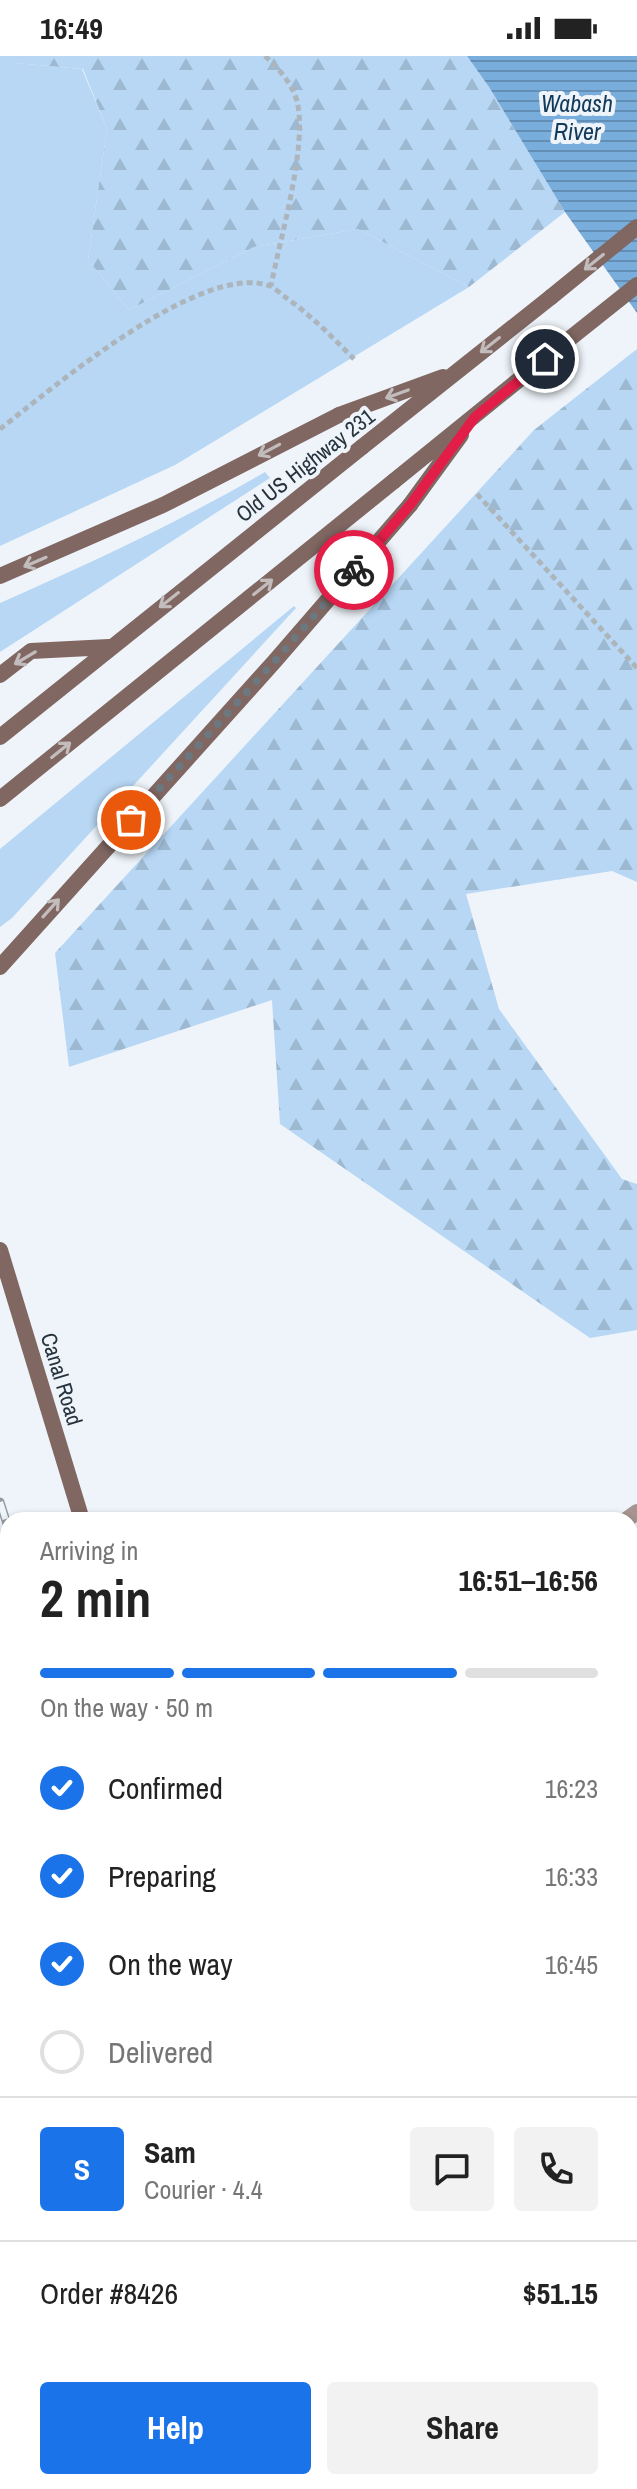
<!DOCTYPE html>
<meta charset="utf-8">
<style>
body{margin:0;font-family:"Archivo Narrow",sans-serif;background:#f2f2f2;color:#222;height:100vh;display:flex;flex-direction:column;font-size:30px;white-space:nowrap}
*{box-sizing:border-box;margin:0}
p{font-size:26px;color:#767676}
.icon{flex:none;width:44px;height:44px;fill:none;stroke:currentColor;stroke-width:2;stroke-linecap:round;stroke-linejoin:round}
.map{position:relative;flex:1;overflow:hidden}
.side{position:absolute;left:0px;top:1456px;width:638px;height:978px;display:flex;flex-direction:column;background:#fff;border-radius:24px 24px 0 0;box-shadow:0 2px 6px #0004}
.side>*{flex:none}
.pin{position:absolute;display:grid;place-items:center;width:68px;height:68px;color:#fff;margin:-34px;border:4px solid #fff;border-radius:50%;box-shadow:0 2px 8px #0007}
.courier{position:absolute;display:grid;place-items:center;width:80px;height:80px;margin:-40px;border:6px solid #e11d48;border-radius:50%;background:#fff;color:#222;box-shadow:0 2px 10px #0007}
.headline em{font-style:normal;font-weight:800}
.headline div{display:flex;flex-direction:column-reverse}
.headline{display:flex;align-items:center;justify-content:space-between;height:136px;padding:0 40px}
h1{font-size:52px;font-weight:800;line-height:60px}
.bar{display:grid;grid-template-columns:repeat(4,1fr);gap:12px 8px;align-content:center;height:96px;padding:0 40px}
.bar i{height:10px;border-radius:6px;background:#e0e0e0}
.bar .current{background:#1a73e8}
.bar p{grid-column:span 4}
.line{display:flex;align-items:center;gap:20px;padding:0 40px;border-top:2px solid #e0e0e0}
.line div{flex:1}
.round{display:grid;place-items:center;flex:none;width:84px;height:84px;border-radius:8px;background:#f2f2f2}
ol{padding:0 40px;list-style:none}
li{display:flex;align-items:center;gap:24px;height:88px}
li p{margin-inline-start:auto}
li .icon{padding:8px;border-radius:50%;background:#1a73e8;color:#fff;stroke-width:4}
li:last-child{color:#767676}
li i{width:44px;height:44px;border:4px solid #e0e0e0;border-radius:50%}
.button{display:flex;gap:16px;margin-top:auto;padding:16px 40px}
.button a{flex:1;height:92px;border-radius:8px;background:#1a73e8;color:#fff;font-size:32px;font-weight:800;line-height:92px;text-align:center}
.button a+a{background:#f2f2f2;color:#222}
.status{display:flex;justify-content:space-between;align-items:center;height:56px;padding:0 40px;background:#fff;direction:ltr}
.status svg{height:22px;fill:currentColor}
.map>svg:first-child{display:block}
</style>
<div class="status"><b>16:49</b><svg viewBox="0 0 49 12"><path d="M0 12V9h3v3zM5 12V6h3v6zM10 12V3h3v9zM15 12V0h3v12zM26 1h20v11H26zM47 4h2v5h-2z"/></svg></div>
<div class="map">
<svg width="637" height="2433" viewBox="0 0 637 2433">
<defs>
<pattern id="forest-firs" width="22" height="20" patternUnits="userSpaceOnUse" patternTransform="scale(2)"><rect width="22" height="20" fill="#b7d7f4"/><path d="M5 1l3.5 6h-7zM16 11l3.5 6h-7z" fill="#9db9d2"/></pattern>
<pattern id="water-rules" width="6" height="5" patternUnits="userSpaceOnUse" patternTransform="scale(2)"><rect width="6" height="5" fill="#78addc"/><path d="M0 2.5h6" fill="none" stroke="#628db4"/></pattern>
</defs>
<rect width="100%" height="100%" fill="#eef4fa"/>
<path fill="#b7d7f4" d="M0 0H11L15 7 82 13 107 73 88 204 129 254 254 191 358 173 469 231 175 409 0 490Z
M265 416 270 422 0 596V547C91 507 179 466 265 416Z
M294 550 296 552 12 862 0 871V793Z"/>
<path fill="url(#forest-firs)" d="M11 0H467L489 31 565 156 469 231 358 173 254 191 129 254 88 204 107 73 83 13 14 7Z
M637 293V826L612 815 466 838 499 953 622 1123 637 1128V1274L590 1282 280 1068 272 944 69 1011 55 897 534 374Z"/>
<path fill="url(#water-rules)" d="M467 0H637V257L565 156 489 31Z"/>
<g fill="none" stroke-linecap="round" stroke-linejoin="round">
<path stroke="#adb5bc" stroke-width="5" stroke-dasharray="6 4" stroke-linecap="butt" d="M265 0C278 12 292 27 297 45 308 90 280 182 271 230
M0 373C53 332 201 205 270 230 275 232 281 238 285 241 311 259 332 281 354 303
M477 438 637 612"/>
<path stroke="#a69490" stroke-width="16" d="M626 1464 637 1456
M630 1792 637 1790
M630 1985 637 1979
M633 2379 637 2384"/>
<path stroke="#a69490" stroke-width="16" d="M0 2152 8 2178
M0 2333 8 2360
M28 2426 30 2433
M83 2426 85 2433"/>
<path stroke="#806762" stroke-width="16" d="M551 241 637 171
M568 284 637 229
M0 520 163 449 339 359
M0 619 31 595 109 591
M0 681 362 391
M0 743 394 425
M0 911 274 606 410 449
M0 1194 82 1464
M373 2426 375 2433"/>
<defs>
<path id="rail" d="M0 1446 8 1471
M0 1832 8 1864
M0 1908 8 1936
M148 2426 150 2433
M173 2426 175 2433
M303 2426 305 2433"/>
</defs>
<use href="#rail" stroke="#929ba3" stroke-width="9"/>
<use href="#rail" stroke="#eef4fa" stroke-width="6" stroke-dasharray="18" stroke-linecap="butt"/>
<path stroke="#806762" stroke-width="16" d="M339 359 443 321
M362 391 551 241
M394 425 568 284
M410 449 461 379"/>
</g>
<defs><path id="oneway-shaft" d="M-6 0H5M1.5-3L5.5 0L1.5 3" fill="none" stroke-width="1.6" stroke-linecap="round" stroke-linejoin="round" transform="scale(2)"/></defs>
<g stroke="#c2bcbd">
<use href="#oneway-shaft" transform="translate(594 206) rotate(141)"/>
<use href="#oneway-shaft" transform="translate(490 289) rotate(142)"/>
<use href="#oneway-shaft" transform="translate(397 338) rotate(160)"/>
<use href="#oneway-shaft" transform="translate(269 394) rotate(152)"/>
<use href="#oneway-shaft" transform="translate(35 506) rotate(157)"/>
<use href="#oneway-shaft" transform="translate(263 531) rotate(-39)"/>
<use href="#oneway-shaft" transform="translate(169 544) rotate(142)"/>
<use href="#oneway-shaft" transform="translate(25 602) rotate(149)"/>
<use href="#oneway-shaft" transform="translate(61 694) rotate(-39)"/>
<use href="#oneway-shaft" transform="translate(51 852) rotate(-48)"/>
</g>
<g fill="none" stroke-linecap="round" stroke-linejoin="round">
<path stroke="#6d777f" stroke-width="8" stroke-dasharray="0 14.4" d="M131 764 274 606 354 514"/>
<path stroke="#e11d48" stroke-width="10" d="M354 514 410 449 475 361 545 303"/>
</g>
<g text-anchor="middle" dominant-baseline="central" stroke-width="8" stroke-linejoin="round" paint-order="stroke">
<g font-size="22" fill="#27333d" stroke="#eef4fa">
<text transform="translate(305 409) rotate(-38)">Old US Highway 231</text>
<text transform="translate(62 1323) rotate(73)">Canal Road</text>
</g>
<g font-size="24" font-style="italic" fill="#123a5a" stroke="#eef4fa">
<text x="577" y="47">Wabash<tspan x="577" dy="28">River</tspan></text>
</g>
</g>
</svg>
<div class="pin" style="left:131px;top:764px;background:#ea580c"><svg class="icon" aria-label="bag" viewBox="0 0 24 24"><path d="M5 8h14l-1 12H6zM9 8a3 3 0 0 1 6 0"/></svg></div>
<div class="pin" style="left:545px;top:303px;background:#1f2937"><svg class="icon" aria-label="home" viewBox="0 0 24 24"><path d="M3 11l9-7 9 7M6 9v11h12V9"/></svg></div>
<div class="courier" style="left:354px;top:514px"><svg class="icon" aria-label="bike" viewBox="0 0 24 24"><circle cx="6" cy="16" r="4"/><circle cx="18" cy="16" r="4"/><path d="M6 16l4-8h5l3 8M10 8l3 8H6M13 5h3"/></svg></div>
<section class="side">
<div class="headline"><div><h1>2 min</h1><p>Arriving in</p></div><em>16:51–16:56</em></div>
<div class="bar"><i class="current"></i><i class="current"></i><i class="current"></i><i></i><p>On the way · 50 m</p></div>
<ol>
<li><svg class="icon" aria-label="check" viewBox="0 0 24 24"><path d="M5 12l5 5 9-10"/></svg>Confirmed<p>16:23</p></li>
<li><svg class="icon" aria-label="check" viewBox="0 0 24 24"><path d="M5 12l5 5 9-10"/></svg>Preparing<p>16:33</p></li>
<li><svg class="icon" aria-label="check" viewBox="0 0 24 24"><path d="M5 12l5 5 9-10"/></svg>On the way<p>16:45</p></li>
<li><i></i>Delivered</li>
</ol>
<div class="line" style="height:144px"><b class="round" style="background:#1a73e8;color:#fff">S</b><div><b>Sam</b><p>Courier · 4.4</p></div><a class="round"><svg class="icon" aria-label="chat" viewBox="0 0 24 24"><path d="M4 5h16v11H9l-5 4z"/></svg></a><a class="round"><svg class="icon" aria-label="phone" viewBox="0 0 24 24"><path d="M5 4h4l2 5-3 2q2 4 5 5l2-3 5 2v4C11 20 4 13 5 4z"/></svg></a></div>
<div class="line" style="height:104px"><div>Order #8426</div><b>$51.15</b></div>
<div class="button"><a>Help</a><a>Share</a></div>
</section>
</div>
